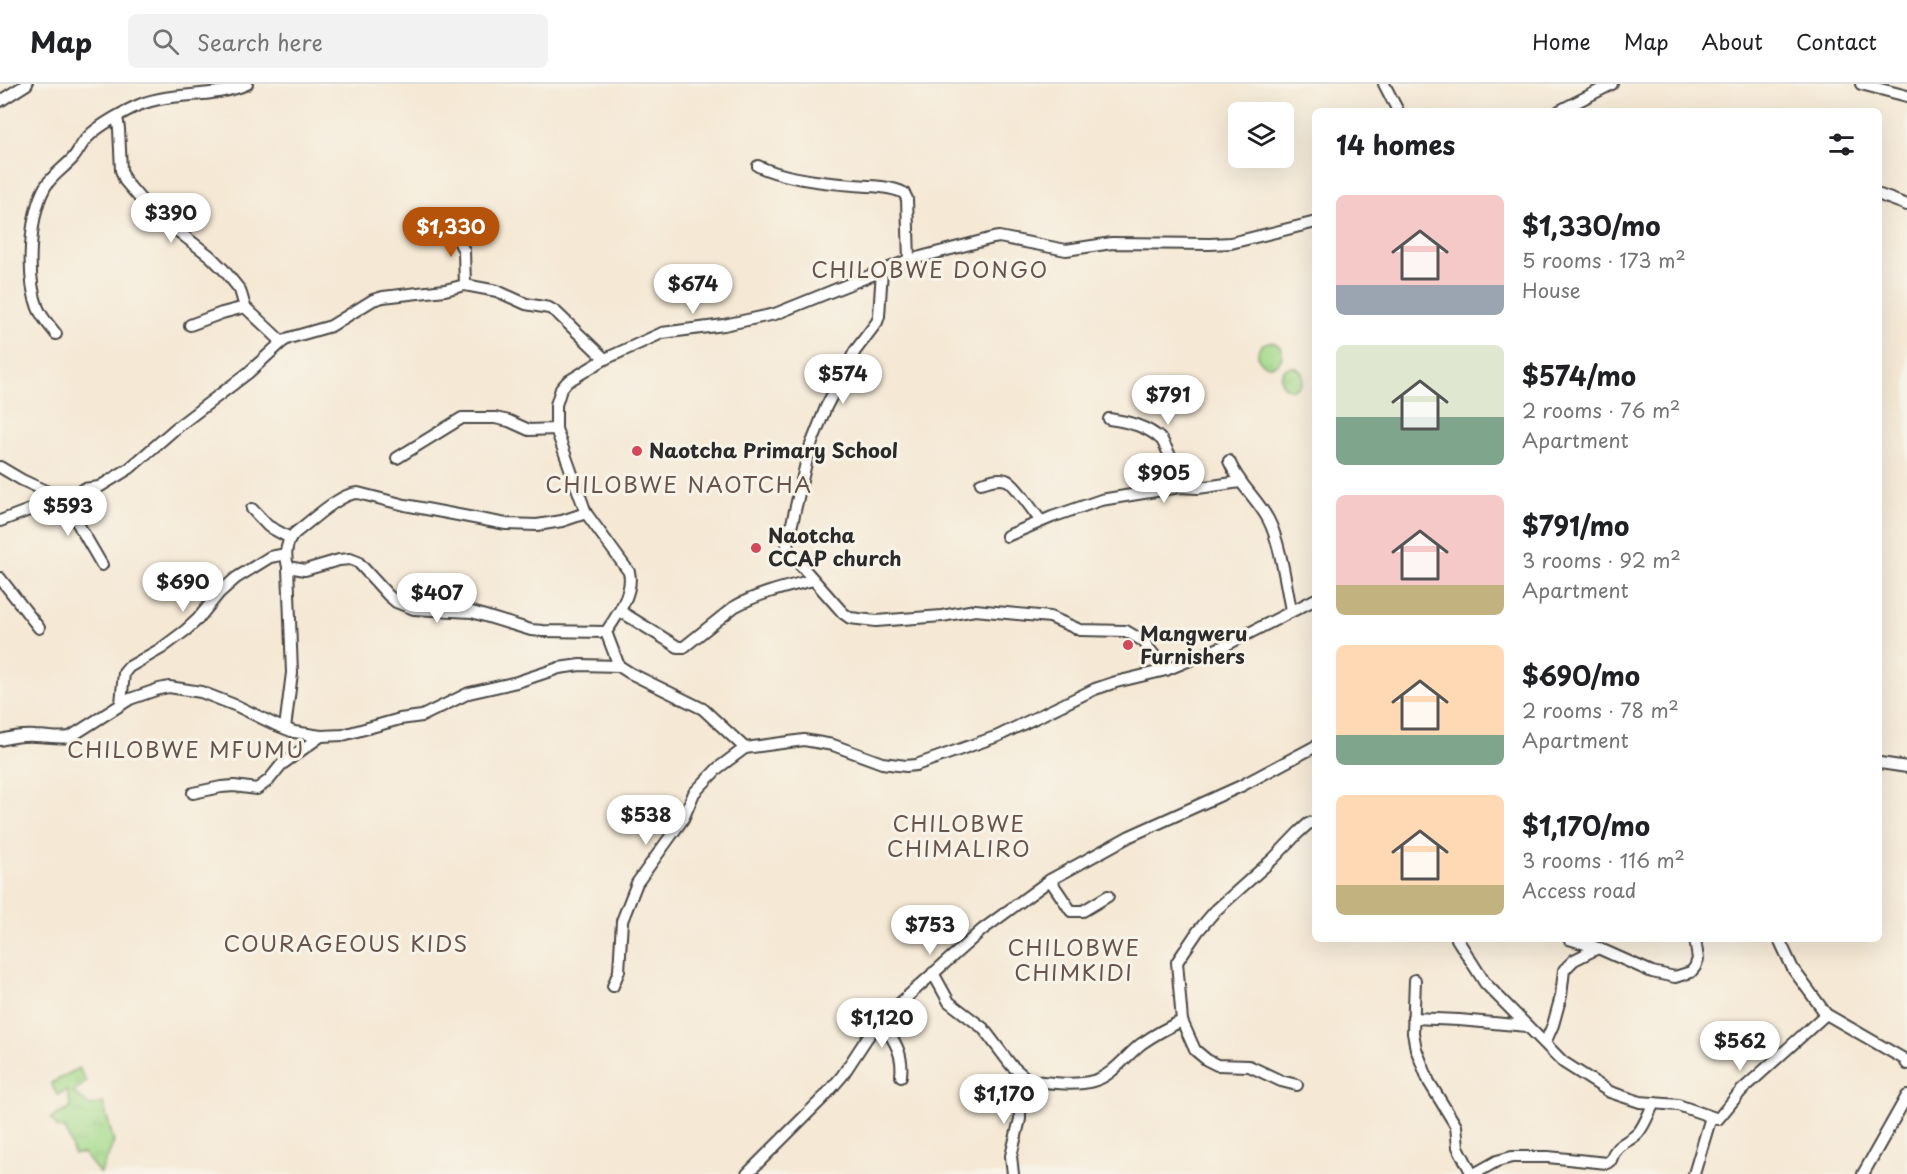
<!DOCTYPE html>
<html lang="en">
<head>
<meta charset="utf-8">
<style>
  :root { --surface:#fff; --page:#f2f2f2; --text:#202124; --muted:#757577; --line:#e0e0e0; --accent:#b45309 }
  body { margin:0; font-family:"Playpen Sans",sans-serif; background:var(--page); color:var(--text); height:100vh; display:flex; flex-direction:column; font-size:22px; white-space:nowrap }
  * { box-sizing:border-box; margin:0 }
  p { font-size:20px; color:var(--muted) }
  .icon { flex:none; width:33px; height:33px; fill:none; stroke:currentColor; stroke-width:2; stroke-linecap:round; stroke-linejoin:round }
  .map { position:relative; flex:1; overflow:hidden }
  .details { position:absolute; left:1312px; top:24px; width:570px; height:834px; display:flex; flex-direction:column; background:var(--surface); border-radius:9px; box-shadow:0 6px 24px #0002 }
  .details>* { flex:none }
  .fabs { position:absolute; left:1228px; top:18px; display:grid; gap:12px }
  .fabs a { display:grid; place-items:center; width:66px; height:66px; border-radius:9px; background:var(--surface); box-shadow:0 6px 24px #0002; font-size:30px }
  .price { position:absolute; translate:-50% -51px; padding:0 14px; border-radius:21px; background:#fff; color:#222; font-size:20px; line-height:39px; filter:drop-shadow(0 2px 3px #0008) }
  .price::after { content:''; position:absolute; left:50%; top:36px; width:18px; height:14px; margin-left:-9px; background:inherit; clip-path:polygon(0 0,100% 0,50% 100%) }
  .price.active { background:var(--accent); color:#fff }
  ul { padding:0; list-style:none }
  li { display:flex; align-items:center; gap:18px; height:150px; padding:0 24px }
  li span { display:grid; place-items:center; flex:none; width:168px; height:120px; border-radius:9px; color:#555 }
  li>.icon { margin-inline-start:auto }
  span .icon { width:72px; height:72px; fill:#fffc; stroke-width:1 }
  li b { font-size:26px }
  h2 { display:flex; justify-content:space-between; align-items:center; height:72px; padding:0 24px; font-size:26px }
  header { display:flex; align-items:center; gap:36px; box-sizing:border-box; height:84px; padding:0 30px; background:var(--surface); border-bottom:2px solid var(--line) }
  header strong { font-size:28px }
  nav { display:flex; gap:33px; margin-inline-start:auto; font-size:21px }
  .search { width:420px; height:54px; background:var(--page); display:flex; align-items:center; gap:15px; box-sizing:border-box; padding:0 21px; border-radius:9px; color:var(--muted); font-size:22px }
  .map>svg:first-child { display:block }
</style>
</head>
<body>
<header>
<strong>Map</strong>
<div class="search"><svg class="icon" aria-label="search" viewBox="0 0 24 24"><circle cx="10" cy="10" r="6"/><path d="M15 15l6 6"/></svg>Search here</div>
<nav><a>Home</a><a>Map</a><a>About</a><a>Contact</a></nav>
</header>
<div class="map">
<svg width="1907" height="1090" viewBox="0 0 1907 1090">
  <defs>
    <pattern id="park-tufts" width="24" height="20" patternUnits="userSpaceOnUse" patternTransform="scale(1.5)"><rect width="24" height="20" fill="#a5da8b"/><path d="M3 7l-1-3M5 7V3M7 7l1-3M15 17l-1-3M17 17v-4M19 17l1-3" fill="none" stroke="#8ebb78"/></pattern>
  </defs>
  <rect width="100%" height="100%" fill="#f7f3e8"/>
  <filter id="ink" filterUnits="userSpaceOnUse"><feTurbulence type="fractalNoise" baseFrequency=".0167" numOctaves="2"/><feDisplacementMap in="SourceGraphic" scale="12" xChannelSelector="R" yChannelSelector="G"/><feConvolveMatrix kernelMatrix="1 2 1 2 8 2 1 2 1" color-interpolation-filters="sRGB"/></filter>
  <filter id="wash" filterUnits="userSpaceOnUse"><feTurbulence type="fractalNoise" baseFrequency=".008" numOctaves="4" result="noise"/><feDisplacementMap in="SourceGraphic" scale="24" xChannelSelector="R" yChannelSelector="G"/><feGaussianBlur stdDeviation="1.35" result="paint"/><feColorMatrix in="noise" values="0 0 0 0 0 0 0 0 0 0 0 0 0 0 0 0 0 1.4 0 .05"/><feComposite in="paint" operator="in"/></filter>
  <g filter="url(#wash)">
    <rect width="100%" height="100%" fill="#f5e8d4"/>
    <g fill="url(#park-tufts)" stroke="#68825b" stroke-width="1.5">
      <circle cx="1270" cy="270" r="12"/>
      <circle cx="1292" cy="294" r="11"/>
      <polygon points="79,984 86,998 73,1008 90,1022 103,1019 114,1058 100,1090 84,1070 74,1070 66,1046 57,1043 51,1034 71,1024 67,1006 57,1011 51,999"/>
    </g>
  </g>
  <g filter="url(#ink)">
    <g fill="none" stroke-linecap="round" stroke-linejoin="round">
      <g stroke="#494744" stroke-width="14">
        <g id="minor">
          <polyline points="1384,0 1398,27"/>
          <polyline points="1861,0 1907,12"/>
          <polyline points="0,17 27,0"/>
          <polyline points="1559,27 1612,0"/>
          <polyline points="117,33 119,45 121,86 125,97 149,125 210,172 224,186 240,206 245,223 282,258"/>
          <path d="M758,82c25,12 67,17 96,19 16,1 36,1 50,8l3,6 2,61"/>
          <polyline points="1880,111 1907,121"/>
          <polyline points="452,143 464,167 465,201"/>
          <polyline points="882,186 879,232 877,238 855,267 826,323 809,366 787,461 790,469 843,529 850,534 876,537 942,532 975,526 1050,533 1080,546 1126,547 1143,557 1166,586"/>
          <polyline points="190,241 222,229 245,223"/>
          <path d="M56,250c-6,-8 -14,-16 -18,-26 -12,-31 -9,-92 7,-121 7,-12 19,-19 28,-29 6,-7 9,-16 16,-22 9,-10 38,-26 50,-31 34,-14 74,-6 108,-21"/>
          <path d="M1109,335c20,3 38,7 53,21l24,47"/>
          <polyline points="397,374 462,334 495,334 509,337 529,346 556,345"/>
          <path d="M1229,377c10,24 27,36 39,58 12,22 18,66 23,91"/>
          <polyline points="0,383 22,396 61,414 73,412 84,405 99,403 130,384 176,344 248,289 282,258 289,254 331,242 373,216 383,213 445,206 465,201 497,207 526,220 549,224 556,228 605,275"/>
          <path d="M981,399c8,-2 17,-6 25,-3 8,2 28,33 35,41"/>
          <polyline points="73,412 77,438 102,481"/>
          <polyline points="252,425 268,442 290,454"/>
          <polyline points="0,437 61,414"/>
          <polyline points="1007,452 1052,433 1101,416 1180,403 1198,404 1240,398"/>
          <polyline points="288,483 305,486 339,476 350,475 358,478 388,511 396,518 414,525 472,528 531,546 543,547 606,548"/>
          <polyline points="0,494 39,544"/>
          <path d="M620,527l58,36h6l50,-40c25,-14 52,-20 79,-27"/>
          <polyline points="121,619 124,589 129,583 162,564 186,546 198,535 219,509 236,494 270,473 286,470"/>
          <path d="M285,644l7,-55 -4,-106c-3,-12 -3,-25 7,-34 15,-11 45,-40 63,-40l47,12 101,19 31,1 25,-4 24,-8"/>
          <path d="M0,656c12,-3 23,-5 35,-4 12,0 24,3 35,1l60,-38 29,-10 10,-2 32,5 36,14 39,19 18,7 27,4 22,-1 57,-16 22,-3 47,-23 48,-11 42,-14 21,-3 39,1"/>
          <path d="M745,664l-42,-39 -73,-36 -11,-7 -13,-34c11,-16 28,-40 23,-60l-43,-59 -30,-84v-24l5,-16 6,-7 38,-23 57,-26 62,-8 51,-11 134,-54 84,-22 6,-1 67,13 46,-7 98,1 21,-1 85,-21"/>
          <polyline points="1880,679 1907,683"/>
          <polyline points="193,709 221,703 234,702 257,705 269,696 281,681 321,652"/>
          <polyline points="1050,796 1071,827 1083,827 1108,812"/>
          <polyline points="1457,855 1485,899 1563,978 1610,1008 1640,1018 1678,1021 1718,1035 1741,1007 1826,930"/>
          <polyline points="1569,855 1598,864 1652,888 1675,893 1691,888 1695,883 1698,875 1695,855"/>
          <polyline points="1779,855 1793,885 1826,930 1904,975 1907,980"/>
          <polyline points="933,889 949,918 983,944 1011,981 1027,995"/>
          <polyline points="1415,896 1413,949 1416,965 1429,998 1456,1042 1458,1063 1472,1090"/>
          <polyline points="613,902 619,887 622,837 637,799 683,735 694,709 718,684 745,664 804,656 833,661 882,679 906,682 916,681 998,652 1095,605 1116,598 1166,586 1224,562 1316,515"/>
          <polyline points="1413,934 1459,936 1527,942"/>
          <path d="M881,936c12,19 23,33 20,56"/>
          <polyline points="1182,937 1177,878 1198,847 1215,827 1273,775 1298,749 1308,740 1316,737"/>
          <polyline points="1545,959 1553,941 1561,912 1564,886 1574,876 1598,864"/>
          <path d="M1027,995c16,4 50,7 66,2 19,-5 33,-25 48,-37 13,-9 27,-17 41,-23l13,29 12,10 10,5 32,1 32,15 16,4"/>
          <polyline points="747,1090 824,1013 842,992 867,954 881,936 982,846 1050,796 1130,752 1241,702 1316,662"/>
          <polyline points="1013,1090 1011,1072 1020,1035 1020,1022 1027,995"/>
          <path d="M1474,1090l23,-13 15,-4h36l59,6 4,-3c5,-17 17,-17 27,-27 7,-8 11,-21 16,-30"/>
          <polyline points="1694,1090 1711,1033"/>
          <polyline points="1863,1090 1907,1012"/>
        </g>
      </g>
      <use href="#minor" stroke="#fff" stroke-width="10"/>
    </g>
  </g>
  <g fill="#d1495b" stroke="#f7f3e8" stroke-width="2">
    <circle cx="637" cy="367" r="6"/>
    <circle cx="756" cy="464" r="6"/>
    <circle cx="1128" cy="561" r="6"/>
  </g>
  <g text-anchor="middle" stroke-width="6" stroke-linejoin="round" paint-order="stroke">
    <g font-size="20" font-weight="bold" fill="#2b2b2b" stroke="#f7f3e8" text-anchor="start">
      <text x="649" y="374">Naotcha Primary School</text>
      <text x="768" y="459">Naotcha<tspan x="768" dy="23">CCAP church</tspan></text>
      <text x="1140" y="557">Mangweru<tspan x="1140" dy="23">Furnishers</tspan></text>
    </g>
    <g font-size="22" letter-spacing="1.5" fill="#67544c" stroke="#f7f3e8">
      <text x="930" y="194">CHILOBWE DONGO</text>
      <text x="679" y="409">CHILOBWE NAOTCHA</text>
      <text x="186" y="674">CHILOBWE MFUMU</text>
      <text x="959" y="748">CHILOBWE<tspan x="959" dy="25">CHIMALIRO</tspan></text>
      <text x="346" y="868">COURAGEOUS KIDS</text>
      <text x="1074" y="872">CHILOBWE<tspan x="1074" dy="25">CHIMKIDI</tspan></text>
    </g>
  </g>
</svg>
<div class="fabs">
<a><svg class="icon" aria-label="layers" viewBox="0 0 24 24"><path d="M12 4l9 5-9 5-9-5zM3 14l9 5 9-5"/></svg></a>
</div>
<b class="price" style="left:171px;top:160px">$390</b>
<b class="price active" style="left:451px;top:174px">$1,330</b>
<b class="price" style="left:693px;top:231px">$674</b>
<b class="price" style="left:843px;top:321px">$574</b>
<b class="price" style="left:1168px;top:342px">$791</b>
<b class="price" style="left:1164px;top:420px">$905</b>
<b class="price" style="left:68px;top:453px">$593</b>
<b class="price" style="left:183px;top:529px">$690</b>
<b class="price" style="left:437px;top:540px">$407</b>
<b class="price" style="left:646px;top:762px">$538</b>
<b class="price" style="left:930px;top:872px">$753</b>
<b class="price" style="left:882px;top:965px">$1,120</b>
<b class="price" style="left:1740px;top:988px">$562</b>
<b class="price" style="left:1004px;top:1041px">$1,170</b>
<section class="details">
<h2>14 homes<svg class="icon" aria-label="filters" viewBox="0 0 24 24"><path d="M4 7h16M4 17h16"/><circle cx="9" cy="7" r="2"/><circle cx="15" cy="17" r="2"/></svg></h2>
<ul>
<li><span style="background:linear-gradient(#f6c9c9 75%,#9aa5b1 0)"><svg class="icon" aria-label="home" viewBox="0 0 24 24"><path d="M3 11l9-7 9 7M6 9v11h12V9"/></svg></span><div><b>$1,330/mo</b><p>5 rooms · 173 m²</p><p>House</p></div></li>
<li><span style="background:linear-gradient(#dfe7d0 60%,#7fa58c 0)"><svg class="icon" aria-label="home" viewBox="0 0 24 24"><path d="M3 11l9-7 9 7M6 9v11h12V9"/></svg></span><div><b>$574/mo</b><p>2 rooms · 76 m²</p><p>Apartment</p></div></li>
<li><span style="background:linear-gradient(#f6c9c9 75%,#c2b280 0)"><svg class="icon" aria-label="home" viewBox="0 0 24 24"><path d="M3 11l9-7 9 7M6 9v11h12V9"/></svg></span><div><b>$791/mo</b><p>3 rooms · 92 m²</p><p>Apartment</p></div></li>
<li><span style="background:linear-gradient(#ffd9b3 75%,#7fa58c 0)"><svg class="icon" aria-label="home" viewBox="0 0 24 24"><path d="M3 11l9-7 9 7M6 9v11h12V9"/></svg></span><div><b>$690/mo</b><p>2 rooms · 78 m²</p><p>Apartment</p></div></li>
<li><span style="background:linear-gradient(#ffd9b3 75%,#c2b280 0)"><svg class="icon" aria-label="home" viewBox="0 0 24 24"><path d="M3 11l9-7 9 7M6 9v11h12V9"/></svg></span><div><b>$1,170/mo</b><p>3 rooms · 116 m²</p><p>Access road</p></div></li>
</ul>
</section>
</div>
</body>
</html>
